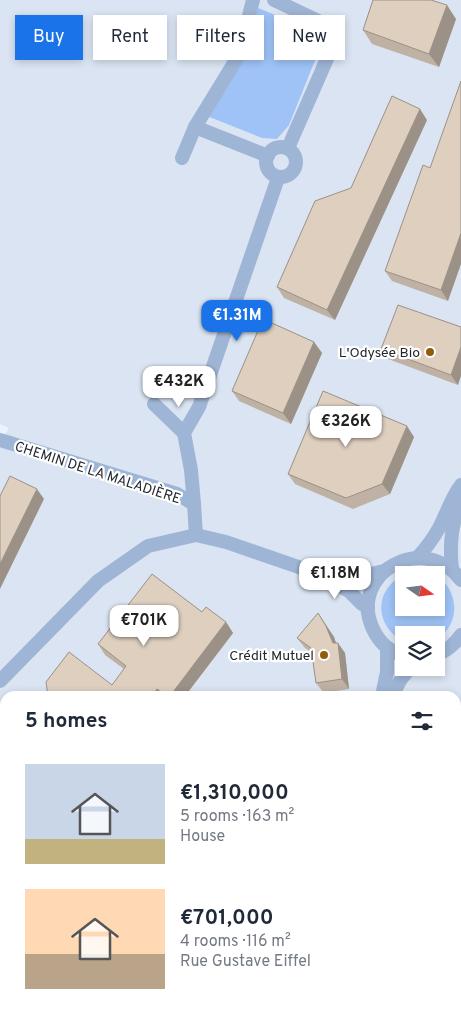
<!DOCTYPE html>
<html lang="en">
<head>
<meta charset="utf-8">
<style>
  :root { --surface:#fff; --page:#f6f6f7; --text:#1f2937; --muted:#747a83; --accent:#1a73e8 }
  body { margin:0; font-family:Overpass,sans-serif; background:var(--page); color:var(--text); height:100vh; display:flex; flex-direction:column; font-size:19px; white-space:nowrap }
  * { box-sizing:border-box; margin:0 }
  p { font-size:16px; color:var(--muted) }
  .icon { flex:none; width:28px; height:28px; fill:none; stroke:currentColor; stroke-width:2; stroke-linecap:round; stroke-linejoin:round }
  .map { position:relative; flex:1; overflow:hidden }
  .side { position:absolute; left:0px; top:691px; width:461px; height:321px; display:flex; flex-direction:column; background:var(--surface); border-radius:15px 15px 0 0; box-shadow:0 2px 8px #0003 }
  .side>* { flex:none }
  .banner { position:absolute; left:15px; top:15px; width:431px; height:45px; display:flex; gap:10px }
  .needle { width:32px; rotate:104deg }
  .buttons { position:absolute; left:395px; top:566px; display:grid; gap:10px }
  .buttons a { display:grid; place-items:center; width:50px; height:50px; border-radius:0px; background:var(--surface); box-shadow:0 2px 8px #0003; font-size:25px }
  .price { position:absolute; translate:-50% -42px; padding:0 11px; border-radius:10px; background:#fff; color:#222; font-size:16px; line-height:32px; filter:drop-shadow(0 1px 2px #0008) }
  .price::after { content:''; position:absolute; left:50%; top:30px; width:15px; height:11px; margin-left:-8px; background:inherit; clip-path:polygon(0 0,100% 0,50% 100%) }
  .price.on { background:var(--accent); color:#fff }
  ul { padding:0; list-style:none }
  li { display:flex; align-items:center; gap:15px; height:125px; padding:0 25px }
  li span { display:grid; place-items:center; flex:none; width:140px; height:100px; border-radius:0px; color:#555 }
  li>.icon { margin-inline-start:auto }
  span .icon { width:60px; height:60px; fill:#fffc; stroke-width:1 }
  li b { font-size:21px }
  h2 { display:flex; justify-content:space-between; align-items:center; height:60px; padding:0 25px; font-size:21px }
  .pill { padding:0 18px; border-radius:0px; background:var(--surface); box-shadow:0 2px 8px #0003; font-size:18px; line-height:45px }
  .pill.on { background:var(--accent); color:#fff }
  .map>svg:first-child { display:block }
</style>
</head>
<body>
<div class="map">
<svg width="461" height="1012" viewBox="0 0 461 1012">
  <rect width="100%" height="100%" fill="#ecf3fe"/>
  <path fill="#dae4f3" fill-rule="evenodd" d="M0,0h461v1003l-8,9h-453v-114l5,-6v116h451v-312h-451v8l-5,-4v-258l9,-14 -9,-4zM404,575h32v33h-32zM404,635h32v33h-32z"/>
  <g fill="#9fc3f7">
    <polygon points="258,8 308,28 320,37 318,53 289,125 277,139 262,138 207,116 244,60"/>
    <path d="M416,571h9l11,4h-32v33h32v-33c24,16 25,50 0,65v-5h-32v6h-2c-33,-21 -25,-62 14,-70z"/>
  </g>
  <g fill="none" stroke-linecap="round" stroke-linejoin="round">
    <g stroke="#9fb5d5" stroke-width="14">
      <polyline points="274,0 329,26 333,45 288,148"/>
      <polyline points="195,127 268,156"/>
      <circle cx="281" cy="162" r="15"/>
      <polyline points="182,158 195,127 239,55 253,0"/>
      <polyline points="154,404 184,433"/>
      <polyline points="0,440 177,494 194,504 196,535"/>
      <polyline points="194,504 191,470 184,433 199,407 278,178"/>
      <path d="M418,557c8,-9 15,-18 21,-29 8,-15 12,-30 22,-43"/>
      <path d="M452,569c-3,-27 0,-45 9,-70"/>
      <polyline points="324,574 353,578 384,571"/>
      <path d="M436,655c11,-4 18,-10 25,-20"/>
      <path d="M404,656c-14,-4 -25,-14 -31,-27 -26,-55 51,-99 88,-49"/>
      <polyline points="0,681 98,581 148,546 196,535 226,542 313,572 349,591 361,603 368,608"/>
      <polyline points="382,696 387,672 387,648"/>
      <polyline points="392,696 401,679 410,668"/>
      <polyline points="0,824 5,831"/>
    </g>
  </g>
  <g fill="#bfb2a4">
    <polygon points="456,19 439,67 372,44 363,30"/>
    <polygon points="427,120 335,320 284,298 277,287 351,188"/>
    <polygon points="430,168 448,301 392,281 385,271"/>
    <polygon points="461,327 458,385 388,359 381,349"/>
    <polygon points="314,342 322,353 291,424 239,401 232,391"/>
    <polygon points="414,437 390,494 353,509 295,484 288,474"/>
    <polygon points="202,612 226,622 233,633 185,696 48,696 112,685 124,669 105,655 98,644"/>
    <polygon points="325,624 334,637 336,643 345,653 349,689 324,693 316,683 312,653 305,648 297,638"/>
    <polygon points="0,732 5,736 5,770 0,765"/>
    <polygon points="461,750 461,932 456,936 456,754"/>
  </g>
  <g fill="#9b9186">
    <polygon points="447,5 456,19 439,67 429,54"/>
    <polygon points="420,109 427,120 335,320 327,310"/>
    <polygon points="461,233 461,264 448,301 441,290"/>
    <polygon points="314,342 322,353 291,424 283,413"/>
    <polygon points="461,347 461,376 458,385 451,375"/>
    <polygon points="407,426 414,437 390,494 382,484"/>
    <polygon points="37,489 44,499 0,589 0,564"/>
    <polygon points="318,613 334,637 338,649 338,643 345,653 349,689 342,679"/>
    <polygon points="226,622 233,633 185,696 170,696"/>
    <polygon points="157,689 162,696 152,696"/>
    <polygon points="5,945 5,969 0,975 0,951"/>
    <polygon points="40,1008 58,1008 54,1012 43,1012"/>
  </g>
  <g fill="#decfbf" stroke="#9b9186">
    <polygon points="373,0 431,0 447,5 429,54 363,30"/>
    <polygon points="461,81 461,233 441,290 385,271 423,165 430,168"/>
    <polygon points="392,96 420,109 327,310 277,287 315,201 351,188"/>
    <polygon points="398,305 461,327 461,347 451,375 381,349"/>
    <polygon points="263,319 314,342 283,413 232,391"/>
    <polygon points="323,391 407,426 382,484 346,498 288,474"/>
    <polygon points="10,476 37,489 0,564 0,496"/>
    <polygon points="152,574 202,612 206,607 226,622 170,696 167,696 157,689 152,696 48,696 46,682 69,652 112,685 126,666 98,644"/>
    <polygon points="318,613 326,626 333,643 338,643 342,679 316,683 311,648 297,638"/>
    <polygon points="0,732 5,736 5,740 4,742 5,743 5,766 0,762"/>
    <polygon points="461,750 461,914 456,918 456,754"/>
    <polygon points="0,925 5,929 5,945 0,951"/>
    <polygon points="5,991 5,1008 41,1008 46,1012 0,1012 0,996"/>
    <polygon points="223,1008 347,1008 352,1012 226,1012"/>
  </g>
  <g fill="#8f5c0b" stroke="#fff" stroke-width="2">
    <circle cx="430" cy="352" r="5"/>
    <circle cx="324" cy="655" r="5"/>
  </g>
  <g text-anchor="middle" stroke-width="4.5" stroke-linejoin="round" paint-order="stroke">
    <g font-size="14" fill="#22272e" stroke="#fff" text-anchor="end">
      <text x="420" y="357">L'Odysée Bio</text>
      <text x="314" y="660">Crédit Mutuel</text>
    </g>
    <g font-size="14" fill="#22272e" stroke="#fff">
      <text transform="translate(98 472) rotate(18)" y="5">CHEMIN DE LA MALADIÈRE</text>
    </g>
  </g>
</svg>
<div class="buttons">
<a><svg class="needle" viewBox="-14 -14 28 28"><path d="M0-13l5 13h-10z" fill="#e53935"/><path d="M0 13l5-13h-10z" fill="#747a83"/></svg></a>
<a><svg class="icon" aria-label="layers" viewBox="0 0 24 24"><path d="M12 4l9 5-9 5-9-5zM3 14l9 5 9-5"/></svg></a>
</div>
<b class="price on" style="left:237px;top:342px">€1.31M</b>
<b class="price" style="left:179px;top:408px">€432K</b>
<b class="price" style="left:346px;top:448px">€326K</b>
<b class="price" style="left:335px;top:600px">€1.18M</b>
<b class="price" style="left:144px;top:647px">€701K</b>
<div class="banner">
<a class="pill on">Buy</a>
<a class="pill">Rent</a>
<a class="pill">Filters</a>
<a class="pill">New</a>
</div>
<section class="side">
<h2>5 homes<svg class="icon" aria-label="filters" viewBox="0 0 24 24"><path d="M4 7h16M4 17h16"/><circle cx="9" cy="7" r="2"/><circle cx="15" cy="17" r="2"/></svg></h2>
<ul>
<li><span style="background:linear-gradient(#c9d6e8 75%,#c2b280 0)"><svg class="icon" aria-label="home" viewBox="0 0 24 24"><path d="M3 11l9-7 9 7M6 9v11h12V9"/></svg></span><div><b>€1,310,000</b><p>5 rooms · 163 m²</p><p>House</p></div></li>
<li><span style="background:linear-gradient(#ffd9b3 65%,#b9a48a 0)"><svg class="icon" aria-label="home" viewBox="0 0 24 24"><path d="M3 11l9-7 9 7M6 9v11h12V9"/></svg></span><div><b>€701,000</b><p>4 rooms · 116 m²</p><p>Rue Gustave Eiffel</p></div></li>
</ul>
</section>
</div>
</body>
</html>
